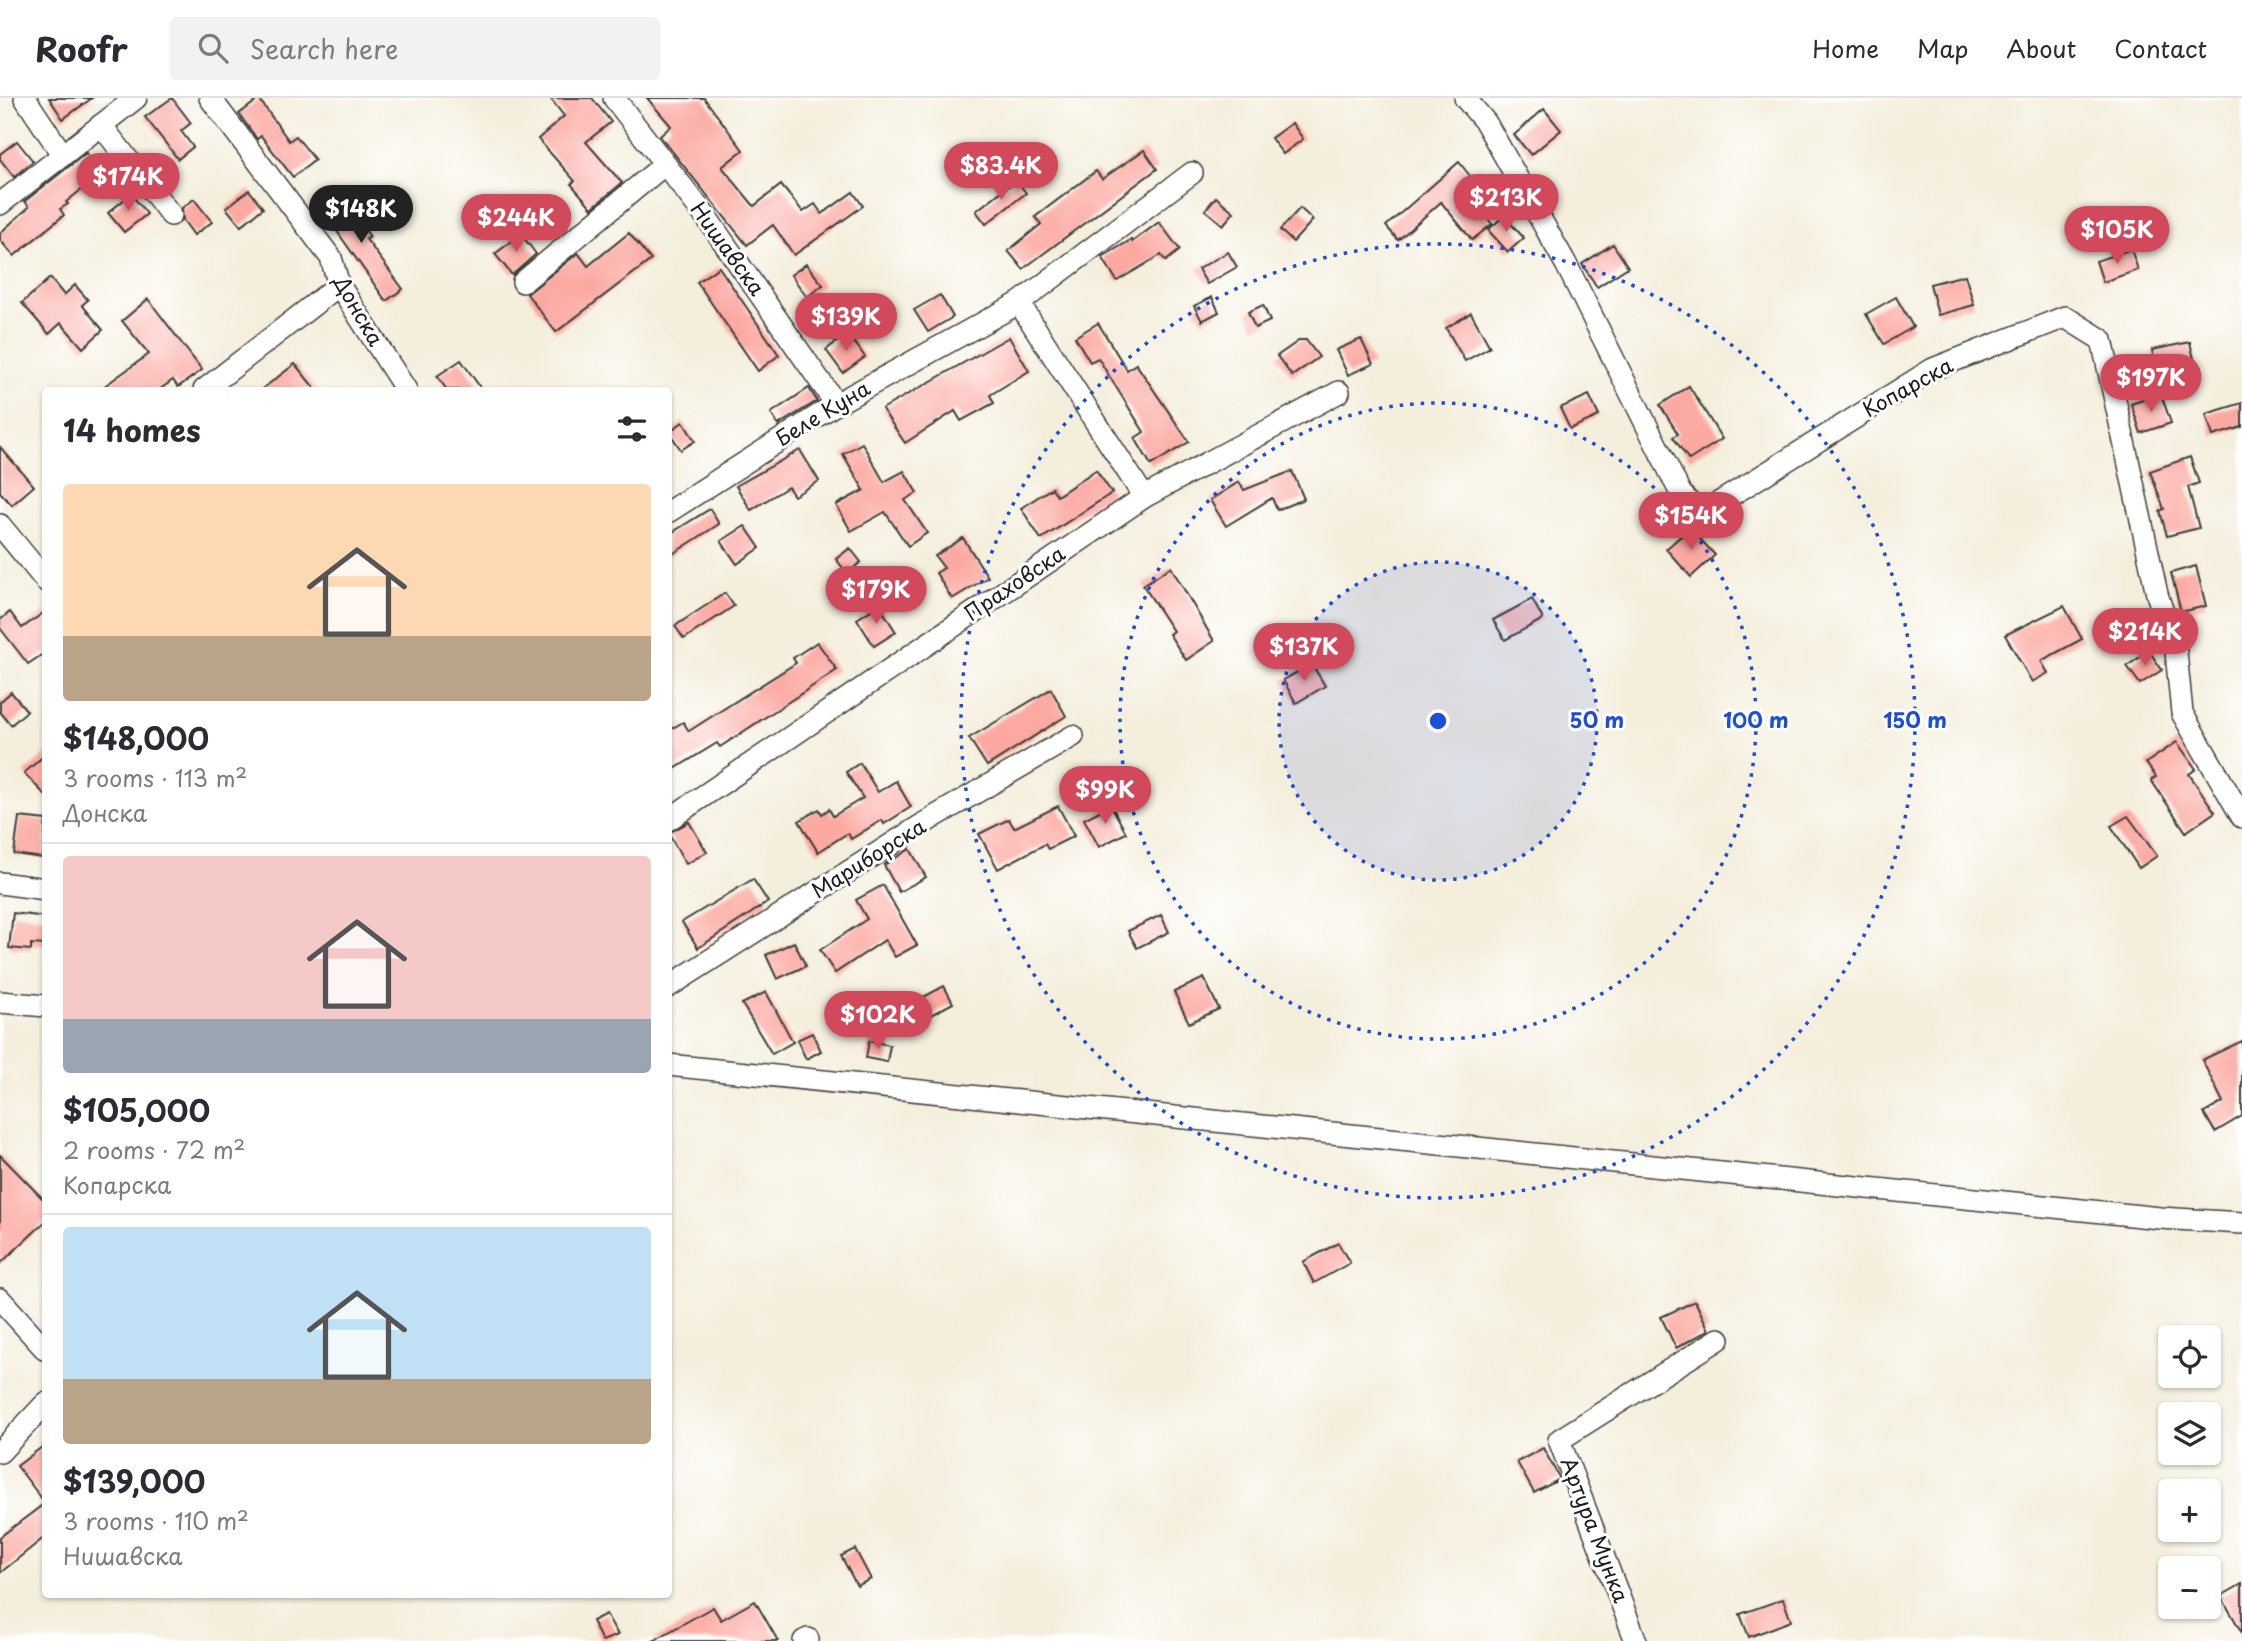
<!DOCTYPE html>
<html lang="en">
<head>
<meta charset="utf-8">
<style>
  :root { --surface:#fff; --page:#f2f2f3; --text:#2b2b33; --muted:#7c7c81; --line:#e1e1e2; --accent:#d1495b }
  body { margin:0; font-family:"Playpen Sans",sans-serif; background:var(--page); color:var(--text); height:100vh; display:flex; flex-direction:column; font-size:26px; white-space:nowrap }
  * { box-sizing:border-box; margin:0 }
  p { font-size:23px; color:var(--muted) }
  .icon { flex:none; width:38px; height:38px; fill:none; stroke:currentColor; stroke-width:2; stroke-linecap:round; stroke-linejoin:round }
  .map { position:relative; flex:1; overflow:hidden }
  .side { position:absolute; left:42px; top:289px; width:630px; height:1211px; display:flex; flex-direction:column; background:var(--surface); border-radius:7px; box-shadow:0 2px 5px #0004 }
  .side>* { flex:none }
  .controls { position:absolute; left:2158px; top:1227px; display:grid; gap:14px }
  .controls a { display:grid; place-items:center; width:63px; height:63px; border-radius:7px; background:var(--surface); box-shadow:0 2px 5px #0004; font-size:35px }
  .price { position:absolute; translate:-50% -60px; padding:0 16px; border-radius:24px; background:var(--accent); color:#fff; font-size:23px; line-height:46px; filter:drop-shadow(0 2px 4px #0008) }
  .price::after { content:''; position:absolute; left:50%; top:42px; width:21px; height:16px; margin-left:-10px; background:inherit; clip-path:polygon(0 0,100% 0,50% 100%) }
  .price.selected { background:#222; color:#fff }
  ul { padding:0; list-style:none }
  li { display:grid; align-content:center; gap:14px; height:371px; padding:0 21px }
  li+li { border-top:2px solid var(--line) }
  li span { display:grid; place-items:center; height:217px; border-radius:7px; color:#555 }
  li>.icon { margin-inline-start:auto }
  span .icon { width:126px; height:126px; fill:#fffc; stroke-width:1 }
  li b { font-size:30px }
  h2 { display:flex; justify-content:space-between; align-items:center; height:84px; padding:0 21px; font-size:30px }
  header { display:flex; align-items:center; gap:42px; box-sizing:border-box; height:98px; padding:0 35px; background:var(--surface); border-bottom:2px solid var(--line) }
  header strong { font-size:33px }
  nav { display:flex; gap:38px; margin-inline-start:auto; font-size:24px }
  .search { width:490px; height:63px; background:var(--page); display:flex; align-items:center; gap:18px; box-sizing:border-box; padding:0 24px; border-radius:7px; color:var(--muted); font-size:26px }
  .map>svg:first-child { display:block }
</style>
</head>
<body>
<header>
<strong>Roofr</strong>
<div class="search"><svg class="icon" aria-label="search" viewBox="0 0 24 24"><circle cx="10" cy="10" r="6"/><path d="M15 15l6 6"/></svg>Search here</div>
<nav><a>Home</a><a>Map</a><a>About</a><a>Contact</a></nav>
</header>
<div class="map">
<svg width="2242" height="1543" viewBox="0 0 2242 1543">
  <rect width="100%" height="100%" fill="#fff"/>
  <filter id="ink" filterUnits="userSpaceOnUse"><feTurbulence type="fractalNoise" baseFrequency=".0143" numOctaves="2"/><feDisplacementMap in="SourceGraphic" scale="14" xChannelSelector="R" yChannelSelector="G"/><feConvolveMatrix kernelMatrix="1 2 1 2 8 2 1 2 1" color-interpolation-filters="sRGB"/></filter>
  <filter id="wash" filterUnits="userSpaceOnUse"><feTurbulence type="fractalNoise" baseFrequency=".00686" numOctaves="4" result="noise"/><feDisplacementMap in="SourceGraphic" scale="28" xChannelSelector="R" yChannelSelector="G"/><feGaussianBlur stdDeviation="1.57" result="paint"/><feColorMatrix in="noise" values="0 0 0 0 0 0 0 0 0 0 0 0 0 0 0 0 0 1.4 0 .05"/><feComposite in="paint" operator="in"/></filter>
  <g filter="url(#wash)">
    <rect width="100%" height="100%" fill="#f4eedc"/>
    <g id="blocks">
      <g fill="#fca9a1">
        <polygon points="49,0 92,0 63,21"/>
        <polygon points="172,0 191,25 181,33 193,49 178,61 145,19"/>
        <polygon points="550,0 592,0 611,24 586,44 622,85 592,110 571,86 575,83 538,41 564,18"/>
        <polygon points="647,0 704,0 743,52 722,69 754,108 781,87 803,114 815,106 822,116 853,94 863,108 794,157 773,127 747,147 660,38 671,28"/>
        <polygon points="259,1 289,43 296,38 315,62 293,79 261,38 257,41 239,16"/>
        <polygon points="1544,11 1561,32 1531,57 1514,37"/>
        <polygon points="1292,25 1303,41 1283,56 1271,40"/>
        <polygon points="17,43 33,63 14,79 0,61 0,56"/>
        <polygon points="1144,52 1157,71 1023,171 1008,153 1041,126 1035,119 1096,73 1102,81"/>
        <polygon points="86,55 102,75 66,104 68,106 60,111 64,117 14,158 0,142 0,135 29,109 25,103"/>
        <polygon points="1459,64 1478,88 1468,96 1492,126 1472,142 1441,104 1398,142 1386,128"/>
        <polygon points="1016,82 1026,95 986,126 976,113"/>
        <polygon points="249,92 263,110 241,128 226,110"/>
        <polygon points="341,95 370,139 366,141 403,191 386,203 320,109"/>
        <polygon points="131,96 147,116 124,134 108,115"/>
        <polygon points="1216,99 1234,114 1223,127 1205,112"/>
        <polygon points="194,101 212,124 194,137 183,122 182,110"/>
        <polygon points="1300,110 1313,122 1293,144 1280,132"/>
        <polygon points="1504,118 1524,140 1508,154 1488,132"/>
        <polygon points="1159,124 1180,152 1166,163 1161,157 1117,183 1102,159 1131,142 1132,144"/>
        <polygon points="629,135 651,162 556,234 527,196 578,155 588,168"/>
        <polygon points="521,136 536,156 512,177 495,156"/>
        <polygon points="1613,146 1628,169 1597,189 1582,166"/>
        <polygon points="2131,151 2138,172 2103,184 2096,163"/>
        <polygon points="1228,154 1237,169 1207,186 1198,171"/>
        <polygon points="806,166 823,187 807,199 791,177"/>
        <polygon points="719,169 779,257 758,273 697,184"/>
        <polygon points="1965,177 1974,207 1938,217 1930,186"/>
        <polygon points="50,180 64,197 75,187 88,202 82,207 103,232 83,250 61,225 49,236 22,205"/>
        <polygon points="940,197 953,219 928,234 914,212"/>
        <polygon points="1212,199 1219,214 1202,223 1194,208"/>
        <polygon points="1896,199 1913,229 1884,246 1866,216"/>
        <polygon points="148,201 202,272 178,289 173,282 159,292 99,292 149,256 122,223"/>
        <polygon points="1263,207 1270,223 1255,230 1248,214"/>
        <polygon points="1471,215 1490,249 1465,263 1446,230"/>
        <polygon points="1098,225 1127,272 1136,266 1189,344 1151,367 1135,340 1144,334 1098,260 1090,264 1075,239"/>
        <polygon points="848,235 865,259 843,275 826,252"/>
        <polygon points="1009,239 1029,273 990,297 994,305 961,323 955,313 905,345 882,311"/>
        <polygon points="1361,241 1373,266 1348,277 1336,252"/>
        <polygon points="1300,242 1306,242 1319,259 1292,278 1277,258"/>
        <polygon points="2190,244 2199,282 2160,290 2152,252"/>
        <polygon points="461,262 482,292 447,292 437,278"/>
        <polygon points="295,266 316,292 261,292"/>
        <polygon points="1689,288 1722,341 1689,362 1673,339 1678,336 1660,307"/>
        <polygon points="809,290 817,303 778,327 771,315"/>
        <polygon points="2161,296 2171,325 2141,335 2131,306"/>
        <polygon points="1589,297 1599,318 1570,331 1560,310"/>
        <polygon points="2242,305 2242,329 2213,338 2206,316"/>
        <polygon points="683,324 695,343 681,352 669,334"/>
        <polygon points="862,345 884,384 904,373 917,395 905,402 927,435 908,448 885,414 851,433 836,407 864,392 843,356"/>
        <polygon points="0,349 34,388 12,407 0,394"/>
        <polygon points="800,352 819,383 794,398 788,389 751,412 736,388"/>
        <polygon points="2190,359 2199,385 2188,389 2199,430 2167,438 2160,413 2164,411 2150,373"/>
        <polygon points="1096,372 1112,395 1041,441 1021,410 1052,390 1057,398"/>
        <polygon points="1292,373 1304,401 1277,412 1272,400 1226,428 1210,402 1239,384 1244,392"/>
        <polygon points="710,411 719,426 668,459 668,437"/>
        <polygon points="745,428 760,450 737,466 721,443"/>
        <polygon points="1690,430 1715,457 1691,479 1666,451"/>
        <polygon points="963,440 988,479 952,501 936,475 944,470 935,458"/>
        <polygon points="850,450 861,464 847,475 836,461"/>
        <polygon points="2196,468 2206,508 2181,514 2171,475"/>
        <polygon points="1171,469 1214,543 1186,562 1169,536 1173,533 1143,487"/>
        <polygon points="725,495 734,508 684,541 675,528"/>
        <polygon points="1532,501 1543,521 1505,542 1493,522"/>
        <polygon points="879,507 896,534 874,548 857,521"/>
        <polygon points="2064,508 2082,541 2041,563 2048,575 2032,584 2005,537"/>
        <polygon points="46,513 46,554 28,566 0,530 0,522 10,514 22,530"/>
        <polygon points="817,544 837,572 720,649 717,645 668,675 668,633 683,624 689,633 796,565 793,560"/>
        <polygon points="2149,553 2162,572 2140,586 2127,568"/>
        <polygon points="1312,566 1325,588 1296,605 1283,582"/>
        <polygon points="1051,591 1066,618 987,668 969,640"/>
        <polygon points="11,594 27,613 11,627 0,614 0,604"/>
        <polygon points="2177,644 2196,671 2189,676 2215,714 2186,734 2151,682 2156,679 2146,665"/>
        <polygon points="46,656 46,698 24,675"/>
        <polygon points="860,665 878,694 896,683 911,709 884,726 882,722 851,741 848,735 818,754 799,723 819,711 822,716 829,711 833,718 863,700 846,674"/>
        <polygon points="1111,707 1126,735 1099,749 1084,721"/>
        <polygon points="1058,708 1074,738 1048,751 1045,746 998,771 979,736 1009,721 1014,730"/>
        <polygon points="2128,718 2157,758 2139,770 2111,728"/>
        <polygon points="19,719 46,722 43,760 14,756"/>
        <polygon points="689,724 707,754 686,766 668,735"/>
        <polygon points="910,751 926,779 899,794 884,767"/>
        <polygon points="753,781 768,804 698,850 682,824"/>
        <polygon points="883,787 917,847 895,859 885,842 835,875 820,852 867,821 856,802"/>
        <polygon points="13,815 46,819 46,847 31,846 31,852 9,850"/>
        <polygon points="1161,817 1169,834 1137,850 1128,833"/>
        <polygon points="794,844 806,868 777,881 766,857"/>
        <polygon points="1204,880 1219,911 1189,925 1174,894"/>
        <polygon points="944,888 953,905 929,918 920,901"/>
        <polygon points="766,894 793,944 772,956 742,906"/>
        <polygon points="812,935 821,953 806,961 797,942"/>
        <polygon points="869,943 890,947 887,964 866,960"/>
        <polygon points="2242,943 2242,1018 2215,1034 2204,1015 2223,1004 2202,962"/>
        <polygon points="0,1057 46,1104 46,1123 0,1166"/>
        <polygon points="1338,1145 1350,1165 1314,1185 1303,1164"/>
        <polygon points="1695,1203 1709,1232 1676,1250 1661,1219"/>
        <polygon points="46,1346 46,1438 0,1475 0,1439 45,1405 17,1368"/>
        <polygon points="1543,1350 1560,1381 1534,1395 1517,1364"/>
        <polygon points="855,1451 871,1481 857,1488 841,1458"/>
        <polygon points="2242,1486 2242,1535 2221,1498"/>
        <polygon points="1783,1501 1791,1523 1749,1539 1740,1516"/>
        <polygon points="755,1503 778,1543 653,1543 713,1509 721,1522"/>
        <polygon points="606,1516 618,1537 602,1543 592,1523"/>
      </g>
    </g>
  </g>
  <g filter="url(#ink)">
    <use href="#blocks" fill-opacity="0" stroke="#3c3c39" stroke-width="2"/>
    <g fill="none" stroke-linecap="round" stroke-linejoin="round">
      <g stroke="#3c3c39" stroke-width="24">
        <g id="minor">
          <polyline points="25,0 62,56"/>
          <polyline points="210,0 331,160 339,187 406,292"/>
          <polyline points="614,0 709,123 836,306"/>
          <polyline points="1465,0 1486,25 1566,166 1681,396 1695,410 1712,409 1933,271 2065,219 2102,242 2157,496 2176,554 2182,615 2242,719"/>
          <polyline points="101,27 171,117"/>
          <polyline points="0,106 136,0"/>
          <polyline points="523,184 665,66"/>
          <polyline points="1019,205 1144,399"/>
          <polyline points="204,292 339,187"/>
          <polyline points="668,414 836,306 1019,205 1192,75"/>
          <polyline points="0,427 46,483"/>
          <polyline points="668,722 1144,399 1339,294"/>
          <polyline points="0,785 46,791"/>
          <polyline points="668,889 934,719 1073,638"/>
          <polyline points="0,904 46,908"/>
          <polyline points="668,967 2160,1120 2242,1125"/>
          <polyline points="0,1201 46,1252"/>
          <polyline points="0,1354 46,1305"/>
          <polyline points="804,1543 808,1541"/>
          <polyline points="1636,1543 1559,1342 1719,1241"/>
        </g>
      </g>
      <use href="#minor" stroke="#fff" stroke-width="21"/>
    </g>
  </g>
  <circle cx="1438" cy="623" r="159" fill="#1d4ed8" fill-opacity=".12"/>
  <g fill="none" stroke="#1d4ed8" stroke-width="3.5" stroke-dasharray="3.5 7">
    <circle cx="1438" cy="623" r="159"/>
    <circle cx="1438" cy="623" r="318"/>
    <circle cx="1438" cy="623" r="477"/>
  </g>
  <g text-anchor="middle" stroke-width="6" stroke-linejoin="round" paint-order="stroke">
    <g font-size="21" fill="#1c1c1c" stroke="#fff">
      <text transform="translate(727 151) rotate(54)" y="7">Нишавска</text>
      <text transform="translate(358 213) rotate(60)" y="7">Донска</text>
      <text transform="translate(1908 290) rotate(-29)" y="7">Копарска</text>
      <text transform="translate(823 316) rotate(-31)" y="7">Беле Куна</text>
      <text transform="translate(1015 486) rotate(-34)" y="7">Праховска</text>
      <text transform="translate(869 761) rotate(-32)" y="7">Мариборска</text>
      <text transform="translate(1594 1432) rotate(69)" y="7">Артура Мунка</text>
    </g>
  </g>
  <circle cx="1438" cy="623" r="10" fill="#1d4ed8" stroke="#fff" stroke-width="3.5"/>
  <g font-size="21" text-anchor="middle" font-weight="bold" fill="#1d4ed8" stroke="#fff" stroke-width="6" stroke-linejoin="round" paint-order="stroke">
    <text x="1597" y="630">50 m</text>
    <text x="1756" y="630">100 m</text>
    <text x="1915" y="630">150 m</text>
  </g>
</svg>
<div class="controls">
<a><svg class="icon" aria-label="locate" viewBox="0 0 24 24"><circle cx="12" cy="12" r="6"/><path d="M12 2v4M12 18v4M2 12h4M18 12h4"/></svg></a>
<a><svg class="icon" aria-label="layers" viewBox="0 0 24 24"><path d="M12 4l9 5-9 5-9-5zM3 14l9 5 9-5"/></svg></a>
<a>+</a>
<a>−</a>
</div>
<b class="price" style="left:1001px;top:104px">$83.4K</b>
<b class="price" style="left:128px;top:115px">$174K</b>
<b class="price" style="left:1506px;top:136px">$213K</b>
<b class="price selected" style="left:361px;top:147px">$148K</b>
<b class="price" style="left:516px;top:156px">$244K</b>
<b class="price" style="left:2117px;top:168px">$105K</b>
<b class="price" style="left:846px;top:255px">$139K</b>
<b class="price" style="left:2151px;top:316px">$197K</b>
<b class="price" style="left:1691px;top:454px">$154K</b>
<b class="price" style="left:876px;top:528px">$179K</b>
<b class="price" style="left:2145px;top:570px">$214K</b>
<b class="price" style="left:1304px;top:585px">$137K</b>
<b class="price" style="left:1105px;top:728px">$99K</b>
<b class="price" style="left:878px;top:953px">$102K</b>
<section class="side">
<h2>14 homes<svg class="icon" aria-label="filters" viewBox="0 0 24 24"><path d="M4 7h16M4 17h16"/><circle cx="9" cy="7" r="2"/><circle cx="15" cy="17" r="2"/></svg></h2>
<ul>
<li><span style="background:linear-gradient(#ffd9b3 70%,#b9a48a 0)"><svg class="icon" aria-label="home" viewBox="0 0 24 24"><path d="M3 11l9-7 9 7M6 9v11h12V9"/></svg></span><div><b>$148,000</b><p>3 rooms · 113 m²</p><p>Донска</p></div></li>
<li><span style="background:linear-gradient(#f6c9c9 75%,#9aa5b1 0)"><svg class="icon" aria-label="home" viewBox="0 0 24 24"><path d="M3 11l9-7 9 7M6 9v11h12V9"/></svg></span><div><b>$105,000</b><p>2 rooms · 72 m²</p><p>Копарска</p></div></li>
<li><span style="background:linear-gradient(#bfe0f5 70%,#b9a48a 0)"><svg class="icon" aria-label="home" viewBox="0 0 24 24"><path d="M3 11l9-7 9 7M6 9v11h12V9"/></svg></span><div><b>$139,000</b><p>3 rooms · 110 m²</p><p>Нишавска</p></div></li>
</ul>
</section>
</div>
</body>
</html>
